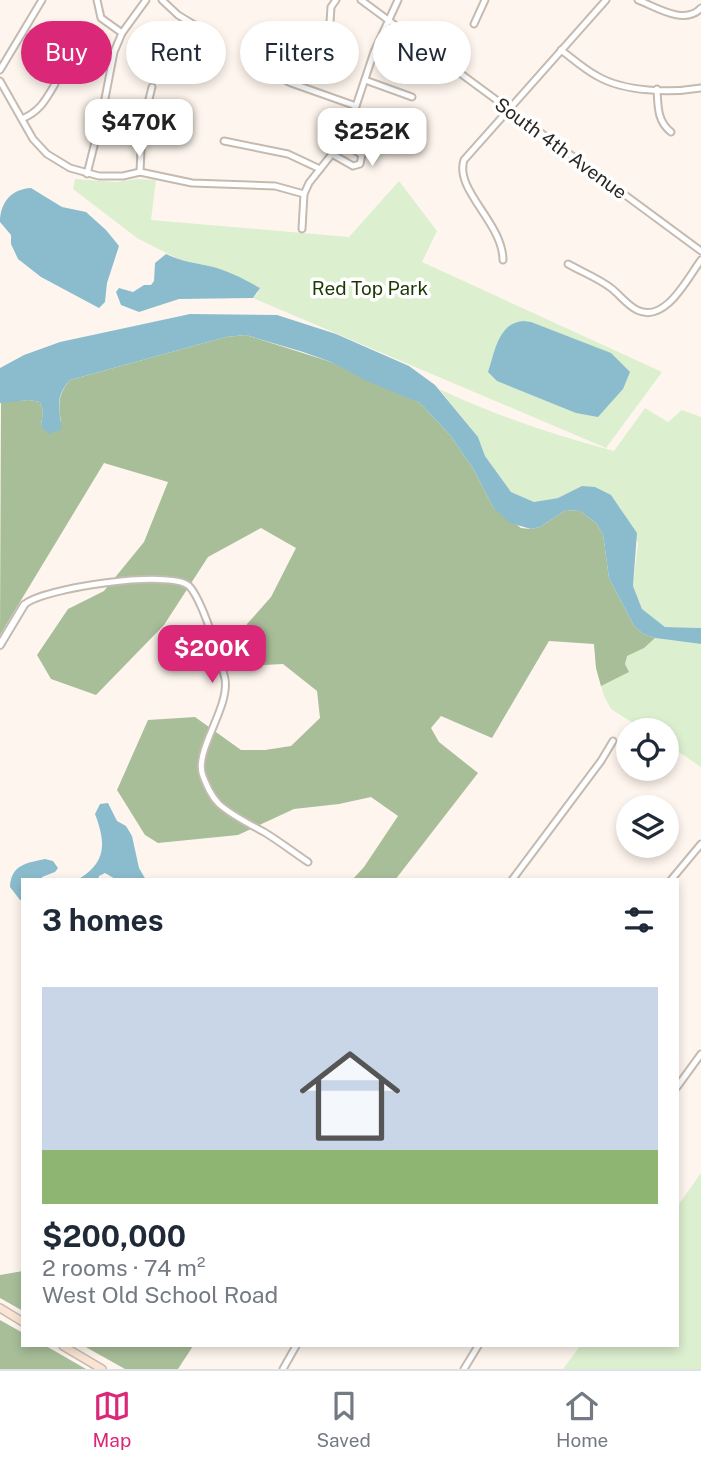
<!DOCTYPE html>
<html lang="en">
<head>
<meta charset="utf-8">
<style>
  :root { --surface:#fff; --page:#f6f6f7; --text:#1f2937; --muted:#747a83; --line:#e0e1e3; --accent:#db2777 }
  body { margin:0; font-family:"Public Sans",sans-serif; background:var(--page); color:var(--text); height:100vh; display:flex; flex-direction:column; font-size:26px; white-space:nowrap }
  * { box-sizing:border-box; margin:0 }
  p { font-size:23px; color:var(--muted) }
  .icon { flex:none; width:38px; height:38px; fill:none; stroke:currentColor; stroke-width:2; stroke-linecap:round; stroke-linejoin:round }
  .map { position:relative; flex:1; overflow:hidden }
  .drawer { position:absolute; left:21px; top:878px; width:658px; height:469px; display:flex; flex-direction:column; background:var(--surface); border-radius:0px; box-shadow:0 4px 10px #0003 }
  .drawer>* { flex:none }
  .top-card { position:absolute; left:21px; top:21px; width:660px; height:63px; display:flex; gap:14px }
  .buttons { position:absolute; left:616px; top:718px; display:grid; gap:14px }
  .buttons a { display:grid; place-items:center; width:63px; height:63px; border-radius:50%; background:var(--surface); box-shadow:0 4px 10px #0003; font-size:35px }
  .price { position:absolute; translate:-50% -60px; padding:0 16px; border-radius:14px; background:#fff; color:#222; font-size:23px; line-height:46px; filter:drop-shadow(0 2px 4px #0008) }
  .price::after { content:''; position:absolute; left:50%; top:42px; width:21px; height:16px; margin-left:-10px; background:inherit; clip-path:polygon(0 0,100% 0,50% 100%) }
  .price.current { background:var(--accent); color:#fff }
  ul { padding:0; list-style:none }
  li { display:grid; align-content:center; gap:14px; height:371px; padding:0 21px }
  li+li { border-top:2px solid var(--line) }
  li span { display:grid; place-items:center; height:217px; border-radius:0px; color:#555 }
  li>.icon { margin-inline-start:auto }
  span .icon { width:126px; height:126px; fill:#fffc; stroke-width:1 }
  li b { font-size:30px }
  h2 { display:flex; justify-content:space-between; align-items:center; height:84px; padding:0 21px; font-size:30px }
  .tag { padding:0 24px; border-radius:32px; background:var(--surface); box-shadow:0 4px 10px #0003; font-size:24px; line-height:63px }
  .tag.current { background:var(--accent); color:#fff }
  .menu { display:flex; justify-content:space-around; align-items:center; height:98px; border-top:2px solid var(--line); background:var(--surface); font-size:19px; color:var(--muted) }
  .menu a { display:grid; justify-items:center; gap:4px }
  .menu .current { color:var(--accent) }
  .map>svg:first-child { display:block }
</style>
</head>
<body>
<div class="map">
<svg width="701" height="1369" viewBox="0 0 701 1369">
  <rect width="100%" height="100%" fill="#fef6ee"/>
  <g fill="#dcefcf">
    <polygon points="75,179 117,182 137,179 156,180 151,220 349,237 399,181 437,231 422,262 662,372 606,448 253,298 259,292 210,266 186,263 137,238 73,189"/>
    <path d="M439,389c56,26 114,46 175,62l31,-43 23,14 14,-12 19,7v211l-36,-1 -23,-18 -9,-23 5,-43 -18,-36 -62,-9 -24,4 -23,-10 -26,-36 -7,-19z"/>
    <polygon points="655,638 701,644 701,767 667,744 667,730 644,730 611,709 604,696 596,668 594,644"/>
    <polygon points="701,1173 701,1369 563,1369 580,1346 677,1346 677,1207"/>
  </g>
  <g fill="#a8be99">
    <path d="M246,335l85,27 89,41 30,32 24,35 19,37 28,21 10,1 9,-2 26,-17 14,1 16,12 7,11 6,44 25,48 9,8 12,4 -11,10 -17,8 -2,8 4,8 -28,14 -5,-18 -2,-24 -45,-3 -57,97 -51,-22 -10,12 8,14 39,31 -83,107h-43l12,-13 34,-51 -27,-19 -32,7 -45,5 -56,26 -80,8 -13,-8 -28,-45 31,-70 47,-3 46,33h24l26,-4 29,-28 -3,-27 -34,-27 -39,2 3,-42 24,-27 25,-49 -35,-20 -53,29 -44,68 -68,70 -45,-16 -14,-24 31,-46 36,-18 40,-49 24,-60 -64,-19 -104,172 1,-233 28,-2 11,2 3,9 -2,15 20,-5c-3,-17 -3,-27 9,-41l156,-43z"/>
    <polygon points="23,1271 23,1311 0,1298 0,1275"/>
    <polygon points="0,1320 23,1333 23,1346 46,1346 86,1369 0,1369"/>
    <polygon points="84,1346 193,1346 178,1369 125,1369"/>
  </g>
  <g fill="#8bbccd">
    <path d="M31,188l31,19 24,5 20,18 13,16 -12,37 -2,19 -6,6 -58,-31 -23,-18 -7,-15v-9l-11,-13c0,-19 11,-33 31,-34z"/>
    <path d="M166,254c18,8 24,8 43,12 18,4 35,13 51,22l-7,10 -74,1 -40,13 -18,-7 -5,-13 3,-4 14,4 11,-7h7l3,-4 1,-18z"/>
    <path d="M190,314l87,1 59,19 73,32 26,19 43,52 7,19 26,36 23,10 24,-4 24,-12 13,1 16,8 26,38 -4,53 9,23 23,18 36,1v16l-46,-6 -12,-4 -9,-8 -25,-48 -6,-44 -7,-11 -16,-12 -14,-1 -26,17 -9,2 -21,-6 -17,-16 -19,-37 -24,-35 -30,-32 -53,-22 -36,-19 -28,-10 -57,-17 -20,2 -156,43c-17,19 -9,28 -9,50l-13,4 -7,-8 2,-15 -3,-9 -11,-2 -29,3v-35l24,-13 36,-13z"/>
    <path d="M523,321l8,1 80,31 19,19 -7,17 -25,28 -22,-4 -79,-32 -9,-9c7,-20 10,-49 35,-51z"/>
    <path d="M108,803l9,18 9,5 6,10 7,32 7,12h-29l-12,-7 -6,3 -1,4h-21c30,-17 29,-37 18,-66l5,-10z"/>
    <path d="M45,859l8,2 5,7 -3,4 -13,5 -1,3h-18v20h-3l-10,-13c1,-22 16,-24 35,-28z"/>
  </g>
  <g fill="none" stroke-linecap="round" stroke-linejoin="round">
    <g stroke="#c4bab0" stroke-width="9">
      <g id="minor">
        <polyline points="97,0 101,18 122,33"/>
        <polyline points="162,0 178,15 203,30"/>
        <polyline points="361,0 701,251"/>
        <path d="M638,0c18,7 47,26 63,8"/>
        <polyline points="330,22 331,7 336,0"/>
        <polyline points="474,24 485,0"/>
        <path d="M561,50c12,9 23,19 36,26 27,16 74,17 104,12"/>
        <polyline points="0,70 42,0"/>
        <polyline points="269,72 291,83 356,106"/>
        <polyline points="365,80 412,97"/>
        <polyline points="0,81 33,139 47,154 70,168 99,176 123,176 140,172 192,183 275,186 304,194"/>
        <path d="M657,89c1,17 0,32 14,43"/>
        <path d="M22,119c18,-8 23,-18 33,-35"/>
        <polyline points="224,141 288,154 320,169"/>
        <polyline points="332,154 353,166 360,164 362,155 339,140"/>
        <polyline points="140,172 142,127 152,87"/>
        <polyline points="87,174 102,114 114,52 122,33 146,0"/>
        <polyline points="302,229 304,194 309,183 332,154 356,106 374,52 398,0"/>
        <path d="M503,260c0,-37 -49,-70 -39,-100l142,-160"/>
        <path d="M568,264c14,8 30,14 43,24 9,7 16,17 26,22 28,14 50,-31 64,-50"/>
        <path d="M24,605c17,-17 147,-36 165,-19 13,13 32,74 36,93 5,29 -32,73 -22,97 4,10 8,20 16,28 12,11 30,20 45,28 15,9 29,20 44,30"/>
        <polyline points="512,880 601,761 613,741"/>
        <polyline points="671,880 701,844"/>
        <polyline points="677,1087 701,1054"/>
        <polyline points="283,1369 296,1346"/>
        <polyline points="464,1369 478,1346"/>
      </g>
    </g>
    <g stroke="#c4bab0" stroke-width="10">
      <polyline id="tertiary" points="0,645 24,605"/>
    </g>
    <g stroke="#c4bab0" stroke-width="10">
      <g id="secondary">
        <polyline points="0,1308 23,1322"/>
        <polyline points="63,1346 102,1369"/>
      </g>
    </g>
    <use href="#minor" stroke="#fff" stroke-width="5"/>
    <use href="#tertiary" stroke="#fff" stroke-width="6"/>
    <use href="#secondary" stroke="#fbe4d3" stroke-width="7"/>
  </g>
  <g text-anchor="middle" stroke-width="7" stroke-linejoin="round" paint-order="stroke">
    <g font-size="19" fill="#2b2824" stroke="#fff">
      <text transform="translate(561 148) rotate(36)" y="7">South 4th Avenue</text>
    </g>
    <g font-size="19" fill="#1c3700" stroke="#fff">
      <text x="370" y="295">Red Top Park</text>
    </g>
  </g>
</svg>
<div class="buttons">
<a><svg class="icon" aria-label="locate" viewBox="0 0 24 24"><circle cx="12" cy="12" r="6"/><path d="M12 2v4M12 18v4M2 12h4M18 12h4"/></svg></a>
<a><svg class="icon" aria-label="layers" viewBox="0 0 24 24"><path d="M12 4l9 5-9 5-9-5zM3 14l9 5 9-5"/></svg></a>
</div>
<b class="price" style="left:139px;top:159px">$470K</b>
<b class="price" style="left:372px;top:168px">$252K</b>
<b class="price current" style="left:212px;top:685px">$200K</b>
<div class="top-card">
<a class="tag current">Buy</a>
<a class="tag">Rent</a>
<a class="tag">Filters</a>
<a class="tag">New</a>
</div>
<section class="drawer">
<h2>3 homes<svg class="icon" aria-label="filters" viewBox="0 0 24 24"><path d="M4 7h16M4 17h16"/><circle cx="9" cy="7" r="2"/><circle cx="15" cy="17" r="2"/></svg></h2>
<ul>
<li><span style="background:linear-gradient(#c9d6e8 75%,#8fb573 0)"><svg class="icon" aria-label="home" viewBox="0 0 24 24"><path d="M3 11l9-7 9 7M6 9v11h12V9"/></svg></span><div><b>$200,000</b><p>2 rooms · 74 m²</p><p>West Old School Road</p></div></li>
</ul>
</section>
</div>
<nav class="menu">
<a class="current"><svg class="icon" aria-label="map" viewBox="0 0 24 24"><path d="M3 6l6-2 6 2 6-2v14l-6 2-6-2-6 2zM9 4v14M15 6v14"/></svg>Map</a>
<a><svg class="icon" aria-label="saved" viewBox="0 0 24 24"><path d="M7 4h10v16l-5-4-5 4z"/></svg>Saved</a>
<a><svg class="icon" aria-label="home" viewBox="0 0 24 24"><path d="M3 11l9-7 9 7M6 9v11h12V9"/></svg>Home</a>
</nav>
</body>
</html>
